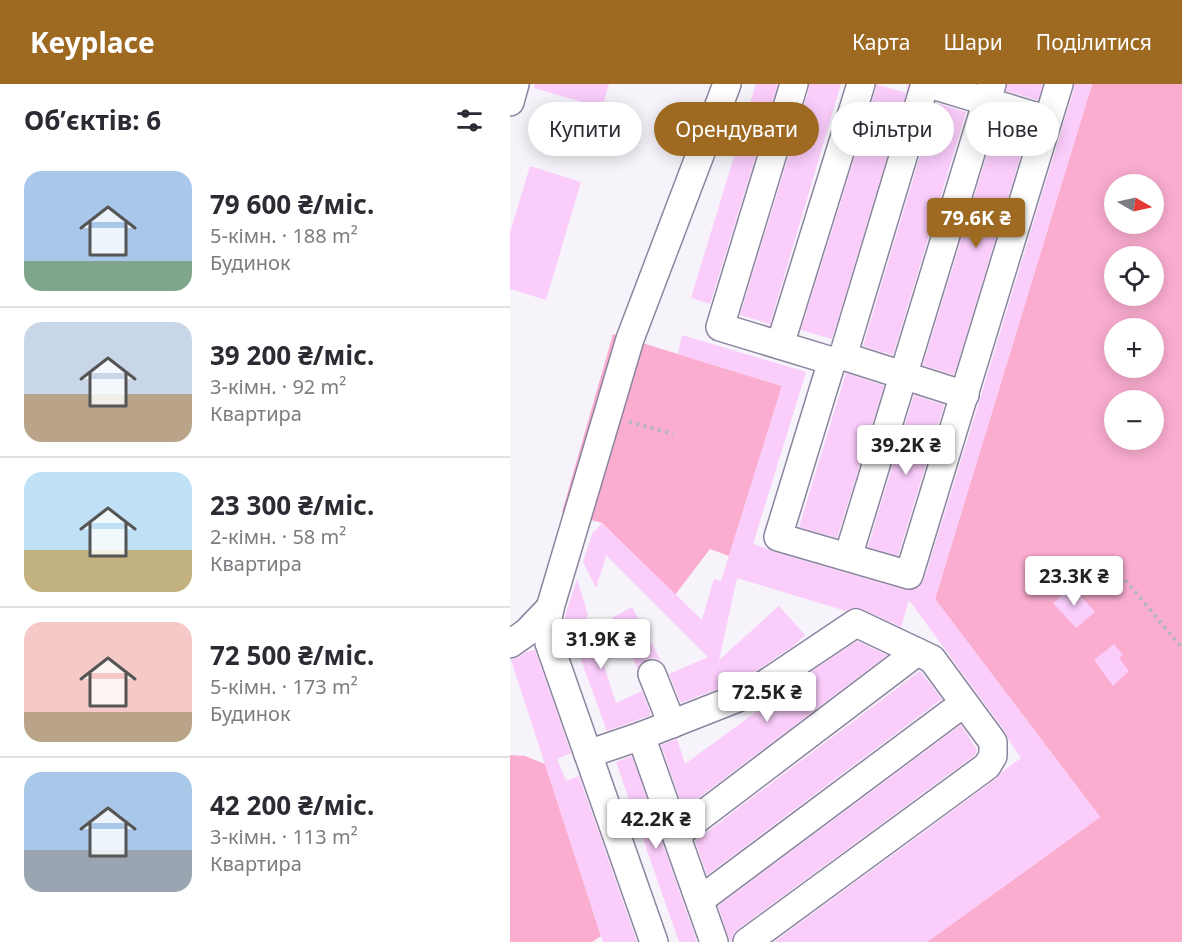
<!DOCTYPE html>
<html lang="uk">
<head>
<meta charset="utf-8">
<style>
  :root { --surface:#fff; --page:#f7f7f7; --text:#2b2b33; --muted:#7c7c81; --line:#e1e1e2; --accent:#9e6a22 }
  body { margin:0; font-family:"Noto Sans",sans-serif; background:var(--page); color:var(--text); height:100vh; display:flex; flex-direction:column; font-size:22px; white-space:nowrap }
  * { box-sizing:border-box; margin:0 }
  p { font-size:20px; color:var(--muted) }
  .icon { flex:none; width:33px; height:33px; fill:none; stroke:currentColor; stroke-width:2; stroke-linecap:round; stroke-linejoin:round }
  .map { position:relative; flex:1; overflow:hidden }
  .drawer { display:flex; flex-direction:column; background:var(--surface); width:510px }
  .drawer>* { flex:none }
  .banner { position:absolute; left:18px; top:18px; width:564px; height:54px; display:flex; gap:12px }
  .needle { width:39px; rotate:99deg }
  .tools { position:absolute; left:594px; top:90px; display:grid; gap:12px }
  .tools a { display:grid; place-items:center; width:60px; height:60px; border-radius:50%; background:var(--surface); box-shadow:0 3px 15px #0003; font-size:30px }
  .price { position:absolute; translate:-50% -51px; padding:0 14px; border-radius:6px; background:#fff; color:#222; font-size:20px; line-height:39px; filter:drop-shadow(0 2px 3px #0008) }
  .price::after { content:''; position:absolute; left:50%; top:36px; width:18px; height:14px; margin-left:-9px; background:inherit; clip-path:polygon(0 0,100% 0,50% 100%) }
  .price.selected { background:var(--accent); color:#fff }
  ul { padding:0; list-style:none }
  li { display:flex; align-items:center; gap:18px; height:150px; padding:0 24px }
  li+li { border-top:2px solid var(--line) }
  li span { display:grid; place-items:center; flex:none; width:168px; height:120px; border-radius:18px; color:#555 }
  li>.icon { margin-inline-start:auto }
  span .icon { width:72px; height:72px; fill:#fffc; stroke-width:1 }
  li b { font-size:26px }
  h2 { display:flex; justify-content:space-between; align-items:center; height:72px; padding:0 24px; font-size:26px }
  .tag { padding:0 21px; border-radius:27px; background:var(--surface); box-shadow:0 3px 15px #0003; font-size:21px; line-height:54px }
  .tag.selected { background:var(--accent); color:#fff }
  header { display:flex; align-items:center; gap:36px; box-sizing:border-box; height:84px; padding:0 30px; background:var(--accent); color:#fff }
  header strong { font-size:28px }
  nav { display:flex; gap:33px; margin-inline-start:auto; font-size:21px }
  main { display:flex; flex:1; min-height:0 }
  .map>svg:first-child { display:block }
</style>
</head>
<body>
<header>
<strong>Keyplace</strong>
<nav><a>Карта</a><a>Шари</a><a>Поділитися</a></nav>
</header>
<main>
<section class="drawer">
<h2>Об’єктів: 6<svg class="icon" aria-label="filters" viewBox="0 0 24 24"><path d="M4 7h16M4 17h16"/><circle cx="9" cy="7" r="2"/><circle cx="15" cy="17" r="2"/></svg></h2>
<ul>
<li><span style="background:linear-gradient(#a9c7e8 75%,#7fa58c 0)"><svg class="icon" aria-label="home" viewBox="0 0 24 24"><path d="M3 11l9-7 9 7M6 9v11h12V9"/></svg></span><div><b>79 600 ₴/міс.</b><p>5-кімн. · 188 m²</p><p>Будинок</p></div></li>
<li><span style="background:linear-gradient(#c9d6e8 60%,#b9a48a 0)"><svg class="icon" aria-label="home" viewBox="0 0 24 24"><path d="M3 11l9-7 9 7M6 9v11h12V9"/></svg></span><div><b>39 200 ₴/міс.</b><p>3-кімн. · 92 m²</p><p>Квартира</p></div></li>
<li><span style="background:linear-gradient(#bfe0f5 65%,#c2b280 0)"><svg class="icon" aria-label="home" viewBox="0 0 24 24"><path d="M3 11l9-7 9 7M6 9v11h12V9"/></svg></span><div><b>23 300 ₴/міс.</b><p>2-кімн. · 58 m²</p><p>Квартира</p></div></li>
<li><span style="background:linear-gradient(#f6c9c9 75%,#b9a48a 0)"><svg class="icon" aria-label="home" viewBox="0 0 24 24"><path d="M3 11l9-7 9 7M6 9v11h12V9"/></svg></span><div><b>72 500 ₴/міс.</b><p>5-кімн. · 173 m²</p><p>Будинок</p></div></li>
<li><span style="background:linear-gradient(#a9c7e8 65%,#9aa5b1 0)"><svg class="icon" aria-label="home" viewBox="0 0 24 24"><path d="M3 11l9-7 9 7M6 9v11h12V9"/></svg></span><div><b>42 200 ₴/міс.</b><p>3-кімн. · 113 m²</p><p>Квартира</p></div></li>
</ul>
</section>
<div class="map">
<svg width="672" height="858" viewBox="0 0 672 858">
  <rect width="100%" height="100%" fill="#f6f4fa"/>
  <g fill="#fbadd0" fill-rule="evenodd">
    <path d="M582,0h90v858h-255l173,-125 -165,-218zM604,100h40v40h-40zM604,172h40v40h-40zM604,244h40v40h-40zM604,316h40v40h-40z"/>
    <polygon points="103,250 272,302 219,472 200,465 165,511 92,439 52,428"/>
    <polygon points="0,671 15,672 35,680 91,852 82,858 0,858"/>
  </g>
  <g fill="#facdfb">
    <polygon points="25,0 99,0 92,24 24,4"/>
    <polygon points="246,0 268,0 200,220 181,214"/>
    <polygon points="299,0 331,0 260,240 230,231 299,5"/>
    <polygon points="366,0 396,9 397,0 399,0 322,255 291,246 366,5"/>
    <polygon points="497,0 533,0 528,16 496,7"/>
    <polygon points="564,0 582,0 425,515 590,733 417,858 264,858 486,695 492,688 511,674 498,655 496,649 399,516 391,543 352,525 344,523 336,527 227,494 209,576 269,522 295,551 283,562 236,594 171,619 159,590 198,573 95,470 96,473 86,504 73,478 83,447 84,448 92,439 192,536 204,495 211,497 272,302 168,270 172,251 296,288 243,460 258,465 264,468 395,506 402,506 409,503 414,496 470,315 564,5"/>
    <polygon points="426,19 456,28 383,271 353,262"/>
    <polygon points="487,38 518,48 444,291 413,281"/>
    <polygon points="20,82 71,98 36,216 0,205 0,149"/>
    <polygon points="336,289 374,302 327,454 289,443"/>
    <polygon points="404,311 434,321 388,472 358,463"/>
    <polygon points="67,495 78,531 72,549 82,544 106,619 132,607 141,631 97,647 55,532"/>
    <polygon points="562,502 585,528 566,544 543,519"/>
    <polygon points="122,523 151,577 144,574 137,575 130,580 128,585 102,534"/>
    <polygon points="347,557 377,571 186,716 172,721 151,661 167,655 175,680 250,625 259,621 258,619 289,596"/>
    <polygon points="604,560 613,571 609,574 619,587 603,602 584,576"/>
    <polygon points="25,566 61,669 47,675 56,697 69,692 127,858 93,858 91,852 1,576 9,573 16,568"/>
    <polygon points="410,587 432,615 197,791 185,757"/>
    <polygon points="451,641 467,666 465,671 228,845 223,851 221,858 219,855 208,822"/>
    <polygon points="122,672 187,858 169,858 106,678"/>
  </g>
  <g fill="none" stroke-linecap="round" stroke-linejoin="round">
    <g stroke="#8c84a0" stroke-width="30">
      <g id="minor">
        <polyline points="284,0 210,243 322,277 333,272 415,0"/>
        <polyline points="419,0 538,36"/>
        <polyline points="0,18 5,0"/>
        <polyline points="270,261 351,0"/>
        <polyline points="333,272 455,311"/>
        <polyline points="322,277 268,453 399,491 549,0"/>
        <polyline points="338,473 482,0"/>
        <polyline points="0,560 17,548 40,524"/>
        <polyline points="142,590 162,640"/>
        <polyline points="131,652 204,858"/>
        <polyline points="78,670 131,652 243,608 346,539 422,575 483,658 483,672 477,682 237,858"/>
        <polyline points="166,751 407,568"/>
        <polyline points="190,816 454,619"/>
        <polyline points="144,858 39,559 37,541 40,524 120,255 217,0"/>
      </g>
    </g>
    <g stroke="#b7b5bd" stroke-width="4" stroke-dasharray="3 4.5" stroke-linecap="butt">
      <polyline points="119,338 163,350"/>
      <polyline points="601,479 672,564"/>
    </g>
    <use href="#minor" stroke="#fff" stroke-width="27"/>
  </g>
</svg>
<div class="tools">
<a><svg class="needle" viewBox="-14 -14 28 28"><path d="M0-13l5 13h-10z" fill="#e53935"/><path d="M0 13l5-13h-10z" fill="#7c7c81"/></svg></a>
<a><svg class="icon" aria-label="locate" viewBox="0 0 24 24"><circle cx="12" cy="12" r="6"/><path d="M12 2v4M12 18v4M2 12h4M18 12h4"/></svg></a>
<a>+</a>
<a>−</a>
</div>
<b class="price selected" style="left:466px;top:165px">79.6K ₴</b>
<b class="price" style="left:396px;top:392px">39.2K ₴</b>
<b class="price" style="left:564px;top:523px">23.3K ₴</b>
<b class="price" style="left:91px;top:586px">31.9K ₴</b>
<b class="price" style="left:257px;top:639px">72.5K ₴</b>
<b class="price" style="left:146px;top:766px">42.2K ₴</b>
<div class="banner">
<a class="tag">Купити</a>
<a class="tag selected">Орендувати</a>
<a class="tag">Фільтри</a>
<a class="tag">Нове</a>
</div>
</div>
</main>
</body>
</html>
